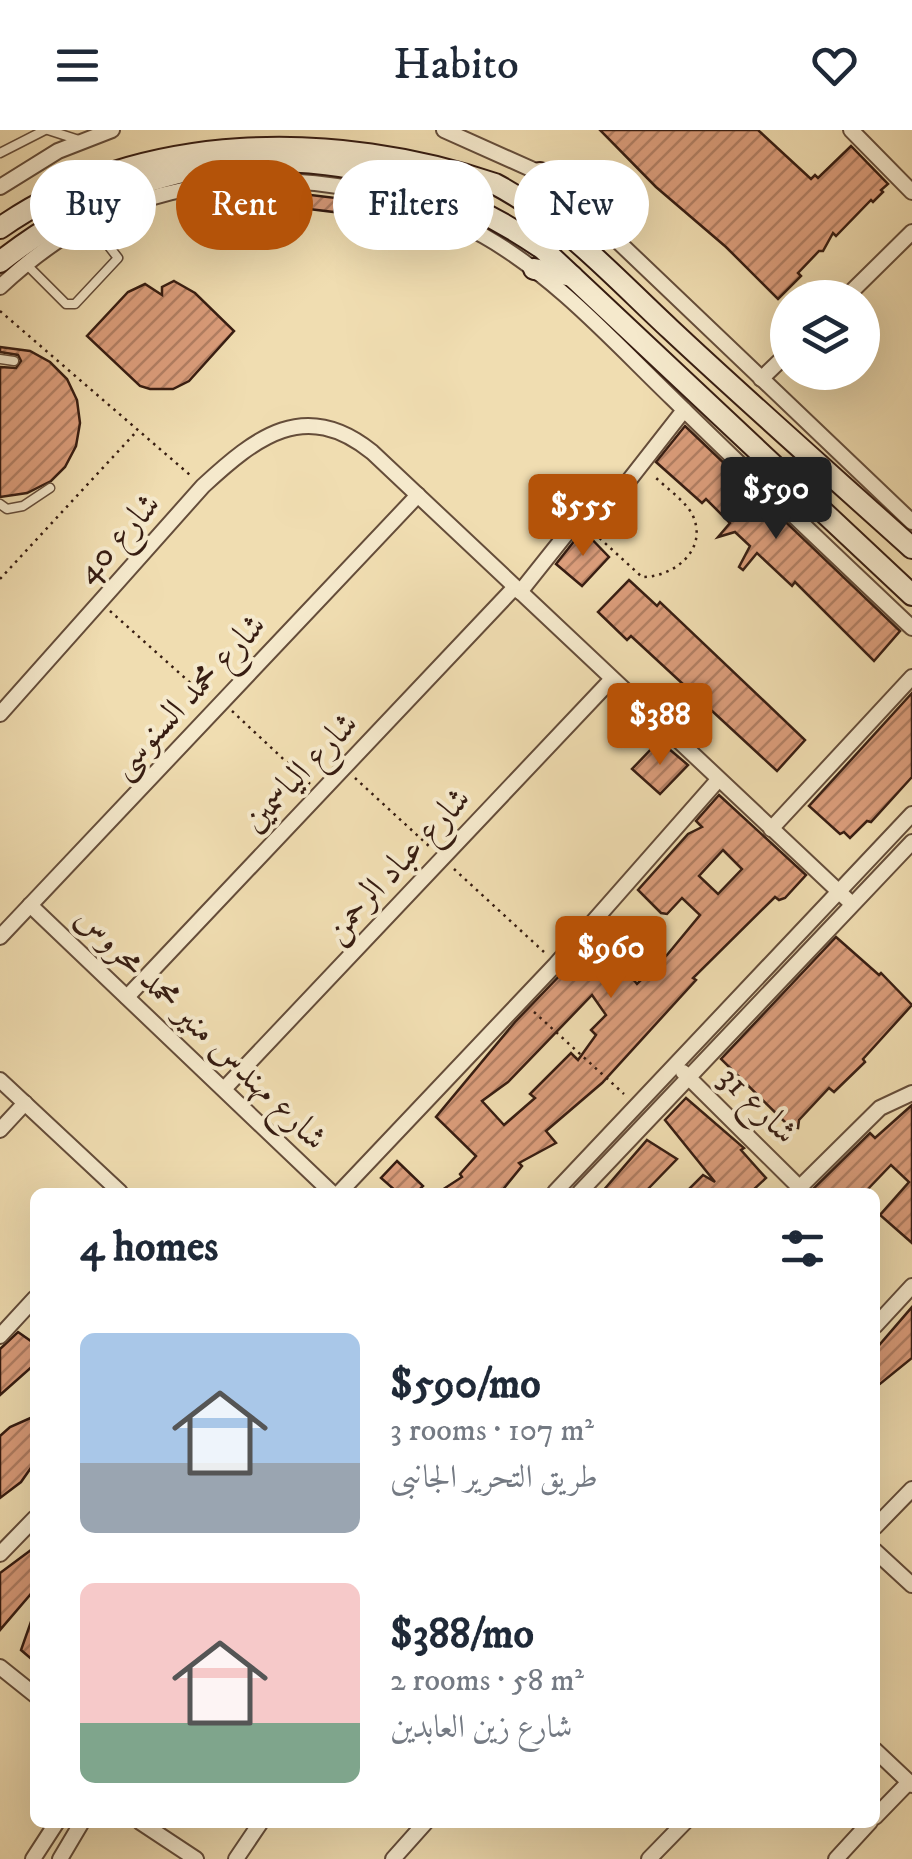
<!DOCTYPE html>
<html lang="en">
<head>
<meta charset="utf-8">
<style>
  :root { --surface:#fff; --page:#f2f2f3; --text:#1f2937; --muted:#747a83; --accent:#b45309 }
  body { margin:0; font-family:"IM FELL DW Pica",Amiri,serif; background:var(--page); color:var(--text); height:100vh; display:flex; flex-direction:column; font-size:38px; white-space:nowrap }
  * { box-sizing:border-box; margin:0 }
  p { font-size:32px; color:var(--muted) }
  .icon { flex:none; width:55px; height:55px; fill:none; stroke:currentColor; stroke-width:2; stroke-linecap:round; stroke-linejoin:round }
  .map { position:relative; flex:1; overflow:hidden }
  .sheet { position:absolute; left:30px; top:1058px; width:850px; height:640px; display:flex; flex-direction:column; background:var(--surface); border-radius:15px; box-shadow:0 10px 40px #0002 }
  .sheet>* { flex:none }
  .banner { position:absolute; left:30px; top:30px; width:852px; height:90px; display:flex; gap:20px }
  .controls { position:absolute; left:770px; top:150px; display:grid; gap:20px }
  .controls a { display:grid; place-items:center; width:110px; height:110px; border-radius:50%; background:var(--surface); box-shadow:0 10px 40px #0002; font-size:50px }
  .price { position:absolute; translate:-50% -85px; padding:0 22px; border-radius:10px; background:var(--accent); color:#fff; font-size:32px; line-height:65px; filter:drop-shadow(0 2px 5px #0008) }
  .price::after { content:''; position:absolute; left:50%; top:60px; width:30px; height:22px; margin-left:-15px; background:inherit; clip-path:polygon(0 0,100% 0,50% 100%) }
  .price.current { background:#222; color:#fff }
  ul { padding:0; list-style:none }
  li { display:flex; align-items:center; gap:30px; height:250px; padding:0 50px }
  li span { display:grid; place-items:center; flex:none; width:280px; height:200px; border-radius:15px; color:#555 }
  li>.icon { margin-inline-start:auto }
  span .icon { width:120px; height:120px; fill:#fffc; stroke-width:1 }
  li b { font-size:42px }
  h2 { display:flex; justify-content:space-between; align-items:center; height:120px; padding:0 50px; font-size:42px }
  .pill { padding:0 35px; border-radius:45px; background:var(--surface); box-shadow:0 10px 40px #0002; font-size:35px; line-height:90px }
  .pill.current { background:var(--accent); color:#fff }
  header { display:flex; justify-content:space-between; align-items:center; height:130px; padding:0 50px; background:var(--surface); font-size:45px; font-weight:600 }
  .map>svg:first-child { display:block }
</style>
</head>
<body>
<header><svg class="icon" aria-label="menu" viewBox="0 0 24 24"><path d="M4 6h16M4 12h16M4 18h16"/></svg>Habito<svg class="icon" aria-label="heart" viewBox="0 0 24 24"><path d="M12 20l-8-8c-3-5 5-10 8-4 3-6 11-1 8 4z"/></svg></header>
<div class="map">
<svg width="912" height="1729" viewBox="0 0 912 1729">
  <defs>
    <pattern id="building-hatch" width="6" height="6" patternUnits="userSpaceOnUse" patternTransform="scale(2.5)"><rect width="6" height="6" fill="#db9d7b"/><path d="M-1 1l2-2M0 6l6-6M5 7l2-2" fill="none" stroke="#b27f63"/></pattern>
  </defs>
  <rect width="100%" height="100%" fill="#f0ddb1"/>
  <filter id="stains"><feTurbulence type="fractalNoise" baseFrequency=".002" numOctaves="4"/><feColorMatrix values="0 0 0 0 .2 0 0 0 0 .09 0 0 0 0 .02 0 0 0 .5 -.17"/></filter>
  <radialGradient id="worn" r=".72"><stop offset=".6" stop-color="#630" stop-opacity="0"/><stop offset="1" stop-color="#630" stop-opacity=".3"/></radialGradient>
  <g fill="url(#building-hatch)" stroke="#371d12" stroke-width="2.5" fill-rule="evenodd">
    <polygon points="600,0 758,0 811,49 815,45 818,48 851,16 888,54 881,60 883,62 873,72 871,70 836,106 833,103 823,121 819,121 798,143 801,146 778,169 726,117 656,57"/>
    <polygon points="294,63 336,68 334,82 292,77"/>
    <polygon points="174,151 195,163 234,201 189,251 173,259 150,259 140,256 87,206 128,162 145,154 162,165 162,157"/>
    <polygon points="0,217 30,221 50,232 67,249 77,270 80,293 76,316 65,337 51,351 27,363 0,367 0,237 16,238 21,231 18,225 0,222"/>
    <polygon points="685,296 900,501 874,531 795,452 792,456 757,423 743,440 739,437 750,416 735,402 718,407 730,393 706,369 702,373 656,332"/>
    <polygon points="583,400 609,427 582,456 556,434"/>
    <polygon points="629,450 657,476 660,472 805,610 777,641 631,506 627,510 598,482"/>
    <polygon points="912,563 912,647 871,692 867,691 850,708 844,702 840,704 809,676"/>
    <polygon points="662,613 688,635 660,664 632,639 655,615 658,618"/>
    <path d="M719,665l87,80 -21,23 -6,2 -4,-3 -82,81 3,2 -94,103 -56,48 10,12 -37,20 3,3 -21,26h-62l23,-15 -2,-3 16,-18 -40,-39 79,-95 51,-53 9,9 26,-38 36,44 30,-29 33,-40 -18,-17 -15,16 -6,-1 -23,-23 50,-56 14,-7 -6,-6zM723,720l19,19 -24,25 -19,-18zM592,865l14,20 -15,15 5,5 -18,25 -7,-7 -41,41 5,4 -31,27 -22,-24 26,-19z"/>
    <polygon points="836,807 879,845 881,843 912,875 863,929 865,932 834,962 829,958 799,990 798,998 789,996 721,929"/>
    <polygon points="686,968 744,1018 741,1020 766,1048 751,1062 686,1062 703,1045 715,1052 665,990"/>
    <polygon points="912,975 912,1113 880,1085 909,1052 891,1035 865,1062 810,1062 870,1003 875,1008"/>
    <polygon points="647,1010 677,1029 645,1062 602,1062"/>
    <polygon points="397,1031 423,1056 417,1062 397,1062 381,1048"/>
    <polygon points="912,1177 912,1228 875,1258 875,1220"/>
    <polygon points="18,1202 35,1214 35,1234 0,1265 0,1219"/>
    <polygon points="35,1286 35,1332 21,1352 0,1368 0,1306 10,1297"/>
    <polygon points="35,1417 35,1459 0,1500 0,1443"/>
    <polygon points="33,1486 35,1486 35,1532 21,1520"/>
  </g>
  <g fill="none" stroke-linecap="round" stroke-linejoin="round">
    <g stroke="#654d3a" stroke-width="11">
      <g id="lane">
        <polyline points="48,0 82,11"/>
        <polyline points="0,23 45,0"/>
        <polyline points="26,134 66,174 75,174 118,128 90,92"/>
        <polyline points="0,229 14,231"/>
        <polyline points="0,374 7,379 23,376 50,358"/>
      </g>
    </g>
    <g stroke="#654d3a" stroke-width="18">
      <g id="street">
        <polyline points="444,0 540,43 607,101 912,392"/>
        <polyline points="851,0 912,62"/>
        <polyline points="0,57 58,21 112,0"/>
        <path d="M0,157c28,-26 57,-49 92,-66 121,-60 275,-51 392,15 72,41 129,105 188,162 79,78 160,154 240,230"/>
        <polyline points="845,168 912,102"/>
        <polyline points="761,249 788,223"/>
        <polyline points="520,462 579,388 596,386 605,381 684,280"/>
        <path d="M0,584l203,-228c53,-49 102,-88 169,-34l480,452"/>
        <polyline points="771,699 912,547"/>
        <polyline points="30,775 331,1062"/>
        <polyline points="0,807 418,365"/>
        <polyline points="127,867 515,457"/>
        <polyline points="683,942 799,1057"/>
        <polyline points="0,950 120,1062"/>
        <polyline points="224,959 612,549"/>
        <polyline points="0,1000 25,973"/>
        <polyline points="796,1061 880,978 912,963"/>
        <polyline points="340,1062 556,834 718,650"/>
        <polyline points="555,1062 912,684"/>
        <polyline points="580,1062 912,712"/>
        <polyline points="875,1196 912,1156"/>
        <polyline points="0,1206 35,1168"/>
        <polyline points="875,1397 912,1359"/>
        <polyline points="875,1421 912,1455"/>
        <polyline points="0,1424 35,1388"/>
        <polyline points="0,1537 35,1565"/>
        <polyline points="875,1620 912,1655"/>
        <polyline points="875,1687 909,1652"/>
        <polyline points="140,1692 196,1729"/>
        <polyline points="33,1729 57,1692"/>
        <polyline points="60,1729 82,1692"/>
        <polyline points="236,1729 261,1692"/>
        <polyline points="393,1729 426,1692"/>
        <polyline points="649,1729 685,1692"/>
        <polyline points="836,1729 870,1692"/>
      </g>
    </g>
    <g stroke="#371d12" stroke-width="24">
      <g id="secondary">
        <polyline points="540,43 565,99"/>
        <path d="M0,98c139,-98 337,-98 495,-44 67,35 120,94 175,145 79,74 161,146 242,219"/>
        <path d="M0,132c167,-132 370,-132 543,-13l369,346"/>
        <polyline points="534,139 572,146"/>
      </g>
    </g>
    <g stroke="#371d12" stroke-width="2.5" stroke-dasharray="2.5 5" stroke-linecap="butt">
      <polyline points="0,181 190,345"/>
      <path d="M594,403l48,44c32,0 66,-27 51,-61 -7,-15 -27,-28 -39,-40"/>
      <polyline points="0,449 136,302"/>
      <polyline points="110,481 205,566"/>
      <polyline points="232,581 310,654"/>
      <polyline points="355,648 430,717"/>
      <polyline points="454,739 544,822"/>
      <polyline points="534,882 624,964"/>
    </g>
    <use href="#lane" stroke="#f5e9cc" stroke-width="8"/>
    <use href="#street" stroke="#f5e9cc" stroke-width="14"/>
    <use href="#secondary" stroke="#f5e9cc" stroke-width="20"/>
  </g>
  <g text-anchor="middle" stroke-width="8" stroke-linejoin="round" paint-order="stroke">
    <g font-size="35" fill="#371d12" stroke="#f5e9cc">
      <text transform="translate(117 407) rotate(-48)" y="12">شارع 40</text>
      <text transform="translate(187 565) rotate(-47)" y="12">شارع محمد السنوسى</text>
      <text transform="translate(299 641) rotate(-46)" y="12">شارع الياسمين</text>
      <text transform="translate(396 734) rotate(-47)" y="12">شارع عباد الرحمن</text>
      <text transform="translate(202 897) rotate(44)" y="12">شارع مهندس منير محمد محروس</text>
      <text transform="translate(759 974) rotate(45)" y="12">شارع 31</text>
    </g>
  </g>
  <rect width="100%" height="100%" filter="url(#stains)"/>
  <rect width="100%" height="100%" fill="url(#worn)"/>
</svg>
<div class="controls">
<a><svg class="icon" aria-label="layers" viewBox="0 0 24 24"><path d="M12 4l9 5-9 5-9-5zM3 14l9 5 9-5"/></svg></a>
</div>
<b class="price current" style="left:776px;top:412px">$590</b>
<b class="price" style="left:583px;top:429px">$555</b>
<b class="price" style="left:660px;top:638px">$388</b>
<b class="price" style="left:611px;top:871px">$960</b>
<div class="banner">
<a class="pill">Buy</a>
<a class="pill current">Rent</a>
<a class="pill">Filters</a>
<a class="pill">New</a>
</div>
<section class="sheet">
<h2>4 homes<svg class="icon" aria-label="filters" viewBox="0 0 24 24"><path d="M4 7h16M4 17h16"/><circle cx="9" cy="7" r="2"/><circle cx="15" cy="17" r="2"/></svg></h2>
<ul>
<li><span style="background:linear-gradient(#a9c7e8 65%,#9aa5b1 0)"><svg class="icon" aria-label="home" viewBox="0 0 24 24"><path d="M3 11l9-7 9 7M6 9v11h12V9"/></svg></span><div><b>$590/mo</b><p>3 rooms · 107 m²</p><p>طريق التحرير الجانبى</p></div></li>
<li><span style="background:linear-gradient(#f6c9c9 70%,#7fa58c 0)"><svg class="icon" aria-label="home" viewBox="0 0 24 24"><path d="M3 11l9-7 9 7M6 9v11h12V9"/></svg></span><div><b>$388/mo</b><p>2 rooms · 58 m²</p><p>شارع زين العابدين</p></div></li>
</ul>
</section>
</div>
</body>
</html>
